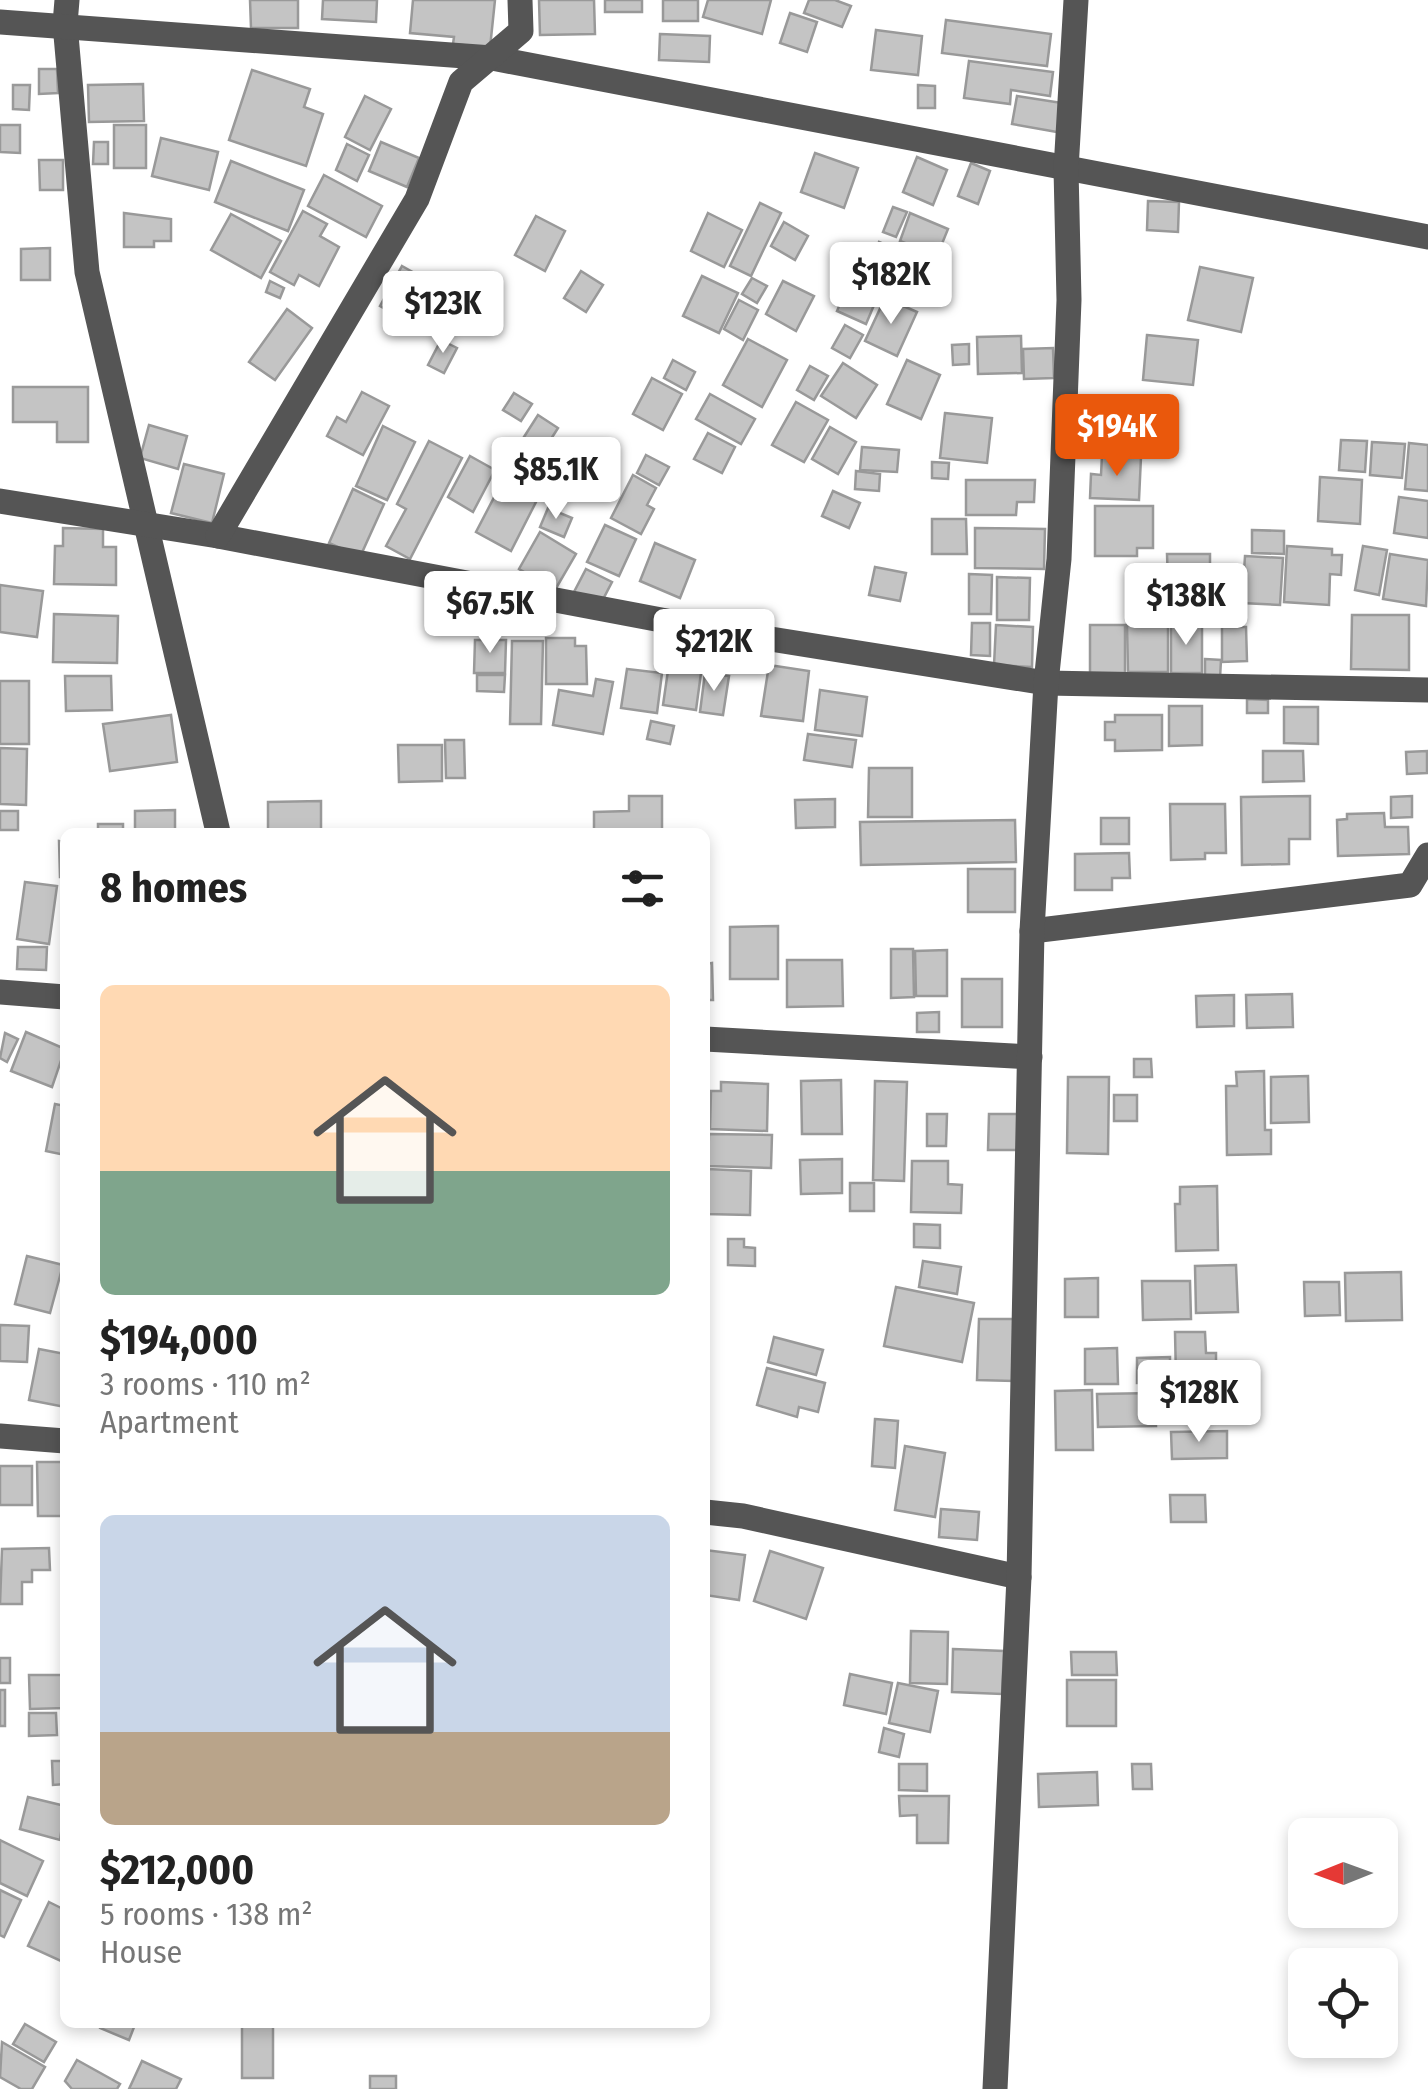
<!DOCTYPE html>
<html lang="en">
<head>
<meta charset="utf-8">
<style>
  :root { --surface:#fff; --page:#f6f6f6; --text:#222; --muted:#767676; --accent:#ea580c }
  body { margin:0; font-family:"Fira Sans Condensed",sans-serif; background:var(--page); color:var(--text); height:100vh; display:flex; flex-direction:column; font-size:38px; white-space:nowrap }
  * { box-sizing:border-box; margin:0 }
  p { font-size:32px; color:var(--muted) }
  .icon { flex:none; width:55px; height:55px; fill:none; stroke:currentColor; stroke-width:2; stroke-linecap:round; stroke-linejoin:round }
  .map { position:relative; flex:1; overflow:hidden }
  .side { position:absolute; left:60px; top:828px; width:650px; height:1200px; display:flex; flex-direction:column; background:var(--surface); border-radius:15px; box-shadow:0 5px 15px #0003 }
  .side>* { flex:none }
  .needle { width:65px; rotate:269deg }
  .controls { position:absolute; left:1288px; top:1818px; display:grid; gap:20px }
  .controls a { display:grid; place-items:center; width:110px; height:110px; border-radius:15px; background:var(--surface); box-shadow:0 5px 15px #0003; font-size:50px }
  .price { position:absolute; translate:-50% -85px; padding:0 22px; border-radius:10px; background:#fff; color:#222; font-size:32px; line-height:65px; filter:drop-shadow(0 2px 5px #0008) }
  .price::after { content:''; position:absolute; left:50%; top:60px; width:30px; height:22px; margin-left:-15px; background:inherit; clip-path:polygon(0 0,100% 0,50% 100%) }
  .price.selected { background:var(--accent); color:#fff }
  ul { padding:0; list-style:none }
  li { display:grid; align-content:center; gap:20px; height:530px; padding:0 40px }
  li span { display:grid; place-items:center; height:310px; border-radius:15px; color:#555 }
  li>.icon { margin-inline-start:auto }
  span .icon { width:180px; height:180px; fill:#fffc; stroke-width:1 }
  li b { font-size:42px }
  h2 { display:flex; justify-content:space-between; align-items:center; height:120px; padding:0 40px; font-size:42px }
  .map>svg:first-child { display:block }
</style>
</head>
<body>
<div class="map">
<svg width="1428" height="2089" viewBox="0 0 1428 2089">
  <rect width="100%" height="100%" fill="#fff"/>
  <g fill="#c4c4c4" stroke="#999" stroke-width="2.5">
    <polygon points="250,0 298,0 298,28 251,28"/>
    <polygon points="323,0 377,0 376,22 322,19"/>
    <polygon points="413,0 495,0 490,48 453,44 454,37 410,33"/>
    <polygon points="539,0 594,0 595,34 540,35"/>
    <rect x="605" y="0" width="37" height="12"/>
    <rect x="663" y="0" width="35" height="21"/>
    <polygon points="708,0 771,0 762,34 703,17"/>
    <polygon points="809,0 835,0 851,6 842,27 804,13"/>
    <polygon points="790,13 817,22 807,52 780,43"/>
    <polygon points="946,20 1051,34 1047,66 942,53"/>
    <polygon points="876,30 922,36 918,75 871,70"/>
    <polygon points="660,34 710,36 709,62 659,60"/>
    <polygon points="969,61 1053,72 1050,96 1011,90 1010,104 964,98"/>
    <polygon points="39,69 57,69 58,93 39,94"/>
    <polygon points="252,70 310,89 304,107 323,114 306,166 229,140"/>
    <polygon points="143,84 144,121 89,122 88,85"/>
    <polygon points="13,85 30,85 29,110 13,109"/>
    <polygon points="918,85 935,86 935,108 918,108"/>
    <polygon points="365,96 391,109 370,150 345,137"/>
    <polygon points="1017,96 1062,103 1057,132 1012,124"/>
    <polygon points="0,125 20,125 20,153 0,152"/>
    <rect x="114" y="125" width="32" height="43"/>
    <polygon points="161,138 218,152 209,190 152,176"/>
    <polygon points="94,142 108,142 108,164 93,164"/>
    <polygon points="381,142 419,158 407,187 369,171"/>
    <polygon points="347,144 369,155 357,181 336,170"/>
    <polygon points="815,153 858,168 844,208 801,192"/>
    <polygon points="917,157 947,170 933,205 903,192"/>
    <polygon points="39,160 63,160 63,190 40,190"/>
    <polygon points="231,161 304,190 288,231 215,202"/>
    <polygon points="971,163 990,171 978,204 958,196"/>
    <polygon points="324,175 382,206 366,237 308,206"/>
    <polygon points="1148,201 1179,202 1178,232 1147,230"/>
    <polygon points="760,203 781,213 751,276 730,266"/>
    <polygon points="893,207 907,212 896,237 883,232"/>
    <polygon points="303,211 327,224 320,236 339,247 319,286 299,275 294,285 270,272"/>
    <polygon points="124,213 171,219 171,241 154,241 154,247 124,247"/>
    <polygon points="708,213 742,230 724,267 691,251"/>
    <polygon points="910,213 948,229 937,256 900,241"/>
    <polygon points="231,214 281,241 261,278 211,250"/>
    <polygon points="536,216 565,231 545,271 515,255"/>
    <polygon points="784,222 808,236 795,260 771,246"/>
    <polygon points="879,242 916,258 907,280 896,275 891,290 864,279"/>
    <polygon points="50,248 50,280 21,280 21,249"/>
    <polygon points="402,266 441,288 419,328 380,306"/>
    <polygon points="1200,267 1253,278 1241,332 1188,320"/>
    <polygon points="581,271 603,285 586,312 564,298"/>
    <polygon points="702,276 738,293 719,333 683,316"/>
    <polygon points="752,278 767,286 757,303 742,294"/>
    <polygon points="851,278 880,291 866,324 837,311"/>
    <polygon points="270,281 284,288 280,298 266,292"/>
    <polygon points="783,281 814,296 796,331 766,314"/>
    <polygon points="885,298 917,312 897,356 865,341"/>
    <polygon points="739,300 758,310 743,340 724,329"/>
    <polygon points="287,309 312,328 275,380 249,362"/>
    <polygon points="845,325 863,335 850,358 832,348"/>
    <polygon points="1147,335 1198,340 1193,385 1143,380"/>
    <polygon points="1021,336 1022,373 978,374 977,337"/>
    <polygon points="748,339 787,360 762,407 723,385"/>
    <polygon points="441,340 457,348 444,373 428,365"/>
    <polygon points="969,344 969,364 953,365 952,345"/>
    <polygon points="1053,348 1054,378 1024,379 1023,349"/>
    <polygon points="673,360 695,372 686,390 664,378"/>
    <polygon points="907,360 940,375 921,419 887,404"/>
    <polygon points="843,363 877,385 856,418 821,396"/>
    <polygon points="810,366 828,376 814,400 797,390"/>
    <polygon points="652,378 682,394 663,430 633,414"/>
    <polygon points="13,387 88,387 88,442 57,442 57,422 13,422"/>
    <polygon points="362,392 389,406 363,455 327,436 337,417 346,422"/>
    <polygon points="514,393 532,404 521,421 503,410"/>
    <polygon points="710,394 755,419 741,444 696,419"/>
    <polygon points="796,402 828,420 804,462 772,445"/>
    <polygon points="945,413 992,418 987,463 940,458"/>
    <polygon points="538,415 558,428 535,464 515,451"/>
    <polygon points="149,425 187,436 178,469 140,458"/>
    <polygon points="383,426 415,442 387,500 356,486"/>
    <polygon points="830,427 856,442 838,474 812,459"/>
    <polygon points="708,433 735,447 722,473 694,459"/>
    <polygon points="1341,440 1367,441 1365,472 1339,470"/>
    <polygon points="429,441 462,458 410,559 386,546 406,509 397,504"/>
    <polygon points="1372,442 1405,444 1402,478 1370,475"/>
    <polygon points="1409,443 1428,445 1428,491 1405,489"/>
    <polygon points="862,447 899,450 897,472 860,470"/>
    <polygon points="646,455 669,467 659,485 637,473"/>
    <polygon points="1102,455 1141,457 1139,500 1090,498 1091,474 1101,475"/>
    <polygon points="470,456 495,470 473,512 448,497"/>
    <polygon points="513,459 529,468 521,485 505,477"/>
    <polygon points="932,462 949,463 948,479 932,478"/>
    <polygon points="184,464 224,474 212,523 171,513"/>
    <polygon points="856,471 880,474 879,491 855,489"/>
    <polygon points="633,475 656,488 647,505 654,509 641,534 611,518"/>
    <polygon points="1320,477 1362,480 1360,524 1318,521"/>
    <polygon points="966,480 1035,480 1034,502 1017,502 1016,515 966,515"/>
    <polygon points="501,484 536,502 511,551 476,532"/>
    <polygon points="353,489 384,504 360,557 329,543"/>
    <polygon points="833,491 860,503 849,528 822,516"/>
    <polygon points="1399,497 1428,501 1428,538 1394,533"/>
    <polygon points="1095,506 1153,506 1153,548 1137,548 1137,556 1095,556"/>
    <polygon points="548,508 572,518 564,537 540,527"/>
    <polygon points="932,519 966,519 967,554 932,554"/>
    <polygon points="605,525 636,539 619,576 587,562"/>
    <polygon points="63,528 103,529 103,547 116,547 116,585 54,584 55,546 63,546"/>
    <polygon points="975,528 1045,529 1044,569 975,568"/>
    <polygon points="1252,530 1284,531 1284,554 1252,553"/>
    <polygon points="540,532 576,554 555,590 519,569"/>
    <polygon points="655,543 695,560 680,598 640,581"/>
    <polygon points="1287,546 1332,549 1332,555 1342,555 1341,575 1330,574 1329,605 1284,602"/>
    <polygon points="1363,546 1387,550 1379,595 1355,590"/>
    <polygon points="1167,554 1210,554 1210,583 1168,583"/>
    <polygon points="1390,554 1428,560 1426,606 1383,599"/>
    <polygon points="1245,556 1283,558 1280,605 1242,603"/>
    <polygon points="875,567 906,573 900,601 869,595"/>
    <polygon points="586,569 612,582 600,605 574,592"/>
    <polygon points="969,574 992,575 991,614 969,614"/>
    <polygon points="997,577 1030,578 1029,620 997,620"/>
    <polygon points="0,585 43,591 37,637 0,632"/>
    <polygon points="54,614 118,616 117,663 53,662"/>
    <polygon points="1352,615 1409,615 1409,670 1351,669"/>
    <polygon points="972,623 990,623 990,656 971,655"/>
    <rect x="1171" y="624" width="31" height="49"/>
    <polygon points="996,625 1033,627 1032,667 994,665"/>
    <rect x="1090" y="625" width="35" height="48"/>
    <polygon points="1127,625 1168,625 1168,672 1128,672"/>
    <polygon points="1222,627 1246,627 1247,661 1222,662"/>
    <polygon points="546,638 575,638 575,646 586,646 587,684 546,684"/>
    <polygon points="475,640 506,640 505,673 474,673"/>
    <polygon points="512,641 543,641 541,724 510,724"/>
    <polygon points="672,643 693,646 690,671 701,673 696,710 663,705"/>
    <polygon points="1205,659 1221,660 1220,678 1205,678"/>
    <polygon points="769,665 809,671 803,721 761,716"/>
    <polygon points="627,669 662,673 657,713 621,708"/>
    <polygon points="705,673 729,676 723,715 700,712"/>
    <polygon points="477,675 505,675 504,692 477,691"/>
    <polygon points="65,676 111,676 112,710 66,711"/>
    <polygon points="596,679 613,682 603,734 553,725 559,690 593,696"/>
    <rect x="0" y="681" width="29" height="63"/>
    <polygon points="820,690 867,697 862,736 815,730"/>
    <polygon points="1247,699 1268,700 1268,713 1247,713"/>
    <polygon points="1169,706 1202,706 1202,745 1169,746"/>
    <polygon points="1284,707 1318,707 1318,744 1284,743"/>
    <polygon points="171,715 177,762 110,771 103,724"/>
    <polygon points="1115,715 1162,715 1162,750 1115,751 1115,740 1105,740 1105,722 1115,722"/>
    <polygon points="651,721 674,726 670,744 647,739"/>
    <polygon points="808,734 856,740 852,767 804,760"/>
    <polygon points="445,740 464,740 465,778 446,778"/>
    <polygon points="398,745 442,745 442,781 399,782"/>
    <polygon points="0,748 27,749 26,805 0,804"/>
    <polygon points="1263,751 1303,751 1304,781 1263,782"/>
    <polygon points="1427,751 1427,773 1407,774 1406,752"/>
    <polygon points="869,768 912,768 912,817 868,817"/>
    <polygon points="629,796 662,796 662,832 594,832 594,812 629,811"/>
    <polygon points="1310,796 1310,839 1289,839 1289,864 1242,865 1241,797"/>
    <polygon points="1412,796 1412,817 1391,818 1391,797"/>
    <polygon points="835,799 835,827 796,828 795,800"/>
    <polygon points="321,801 321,832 268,832 268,802"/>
    <polygon points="1170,804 1225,804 1226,853 1205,853 1205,859 1171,860"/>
    <polygon points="175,810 175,832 135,832 135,811"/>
    <rect x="0" y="811" width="18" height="19"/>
    <polygon points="1384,813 1385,827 1408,827 1409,854 1338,856 1337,820 1347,819 1347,814"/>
    <rect x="1101" y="818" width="28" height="26"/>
    <polygon points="1015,820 1016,862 861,865 860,822"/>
    <rect x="98" y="824" width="25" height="8"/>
    <polygon points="59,841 65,842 65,877 60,877"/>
    <polygon points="1129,853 1130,878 1112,878 1112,890 1075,890 1075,854"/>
    <rect x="968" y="869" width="47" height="43"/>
    <polygon points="25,882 57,886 49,944 17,939"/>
    <polygon points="778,926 778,979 730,979 730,927"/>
    <polygon points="18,947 47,947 46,970 17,969"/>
    <polygon points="891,949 913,949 914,997 891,998"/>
    <polygon points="947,950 947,996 916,996 915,951"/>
    <polygon points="787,960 842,960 843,1006 787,1007"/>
    <polygon points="712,963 713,1000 705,1000 705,964"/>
    <rect x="962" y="979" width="40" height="48"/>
    <polygon points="1292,994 1293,1027 1247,1028 1246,995"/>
    <polygon points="1234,995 1234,1026 1197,1027 1196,996"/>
    <polygon points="939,1012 939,1032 917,1032 917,1013"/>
    <polygon points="26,1032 65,1049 52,1087 11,1071"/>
    <polygon points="5,1033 18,1039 7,1062 0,1058"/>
    <polygon points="1134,1059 1151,1059 1152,1077 1134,1077"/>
    <polygon points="1264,1071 1265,1130 1271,1130 1271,1154 1227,1155 1226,1086 1237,1086 1236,1072"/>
    <polygon points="1308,1076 1309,1122 1271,1123 1271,1077"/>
    <polygon points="1068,1077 1109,1077 1108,1154 1067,1153"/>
    <polygon points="841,1080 842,1134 802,1134 801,1081"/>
    <polygon points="875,1081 907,1082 904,1181 873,1180"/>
    <polygon points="721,1082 768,1084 767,1131 710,1129 711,1091 721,1091"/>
    <rect x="1114" y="1095" width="23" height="26"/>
    <polygon points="55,1104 65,1106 65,1155 46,1151"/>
    <polygon points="927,1114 947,1114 946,1146 927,1146"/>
    <polygon points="989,1114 1020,1114 1019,1150 988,1150"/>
    <polygon points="709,1134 772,1135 771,1168 708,1166"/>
    <polygon points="842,1159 842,1193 801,1194 800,1160"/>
    <polygon points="912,1161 948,1161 948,1184 962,1185 961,1213 911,1212"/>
    <polygon points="707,1169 751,1171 750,1215 705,1214"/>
    <rect x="850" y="1183" width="24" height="28"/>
    <polygon points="1217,1186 1218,1250 1176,1251 1175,1204 1180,1204 1180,1187"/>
    <polygon points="914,1224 940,1225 940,1248 914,1247"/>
    <polygon points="728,1239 744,1239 744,1247 755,1248 755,1266 728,1265"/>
    <polygon points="27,1256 63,1265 50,1313 15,1304"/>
    <polygon points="923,1261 961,1267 957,1294 919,1287"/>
    <polygon points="1236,1265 1238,1312 1196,1313 1195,1266"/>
    <polygon points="1401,1272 1402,1320 1346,1321 1345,1273"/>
    <polygon points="1098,1278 1098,1317 1065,1317 1065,1279"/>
    <polygon points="1142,1281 1190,1281 1191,1319 1143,1320"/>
    <polygon points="1304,1282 1339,1282 1340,1315 1305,1316"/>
    <polygon points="896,1287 974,1303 962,1362 884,1346"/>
    <polygon points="979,1319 1016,1319 1014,1381 977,1380"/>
    <polygon points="0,1325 29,1326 27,1362 0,1361"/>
    <polygon points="1175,1332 1205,1332 1206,1353 1216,1353 1216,1377 1176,1378"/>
    <polygon points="774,1337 823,1350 816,1375 768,1362"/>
    <polygon points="1117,1348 1118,1384 1085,1384 1085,1349"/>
    <polygon points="39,1349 65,1354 65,1407 29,1400"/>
    <polygon points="1170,1357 1170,1382 1137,1383 1137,1358"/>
    <polygon points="767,1368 825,1383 818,1412 799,1407 797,1417 757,1405"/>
    <polygon points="1233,1384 1234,1420 1175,1421 1174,1385"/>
    <polygon points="1092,1390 1093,1450 1056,1450 1055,1391"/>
    <polygon points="1155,1393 1156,1426 1098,1427 1097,1394"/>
    <polygon points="875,1419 898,1421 895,1468 872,1466"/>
    <polygon points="1227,1431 1227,1458 1172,1459 1171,1432"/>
    <polygon points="905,1446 945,1453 935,1517 895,1510"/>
    <polygon points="37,1462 65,1462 65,1516 38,1516"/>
    <rect x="0" y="1466" width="32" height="39"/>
    <polygon points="1170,1495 1205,1495 1206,1522 1171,1522"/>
    <polygon points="941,1509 979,1512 977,1540 939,1537"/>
    <polygon points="49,1548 50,1570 32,1570 32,1582 22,1582 22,1604 0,1604 2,1549"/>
    <polygon points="705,1550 745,1555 739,1600 705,1595"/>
    <polygon points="770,1551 823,1568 806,1619 754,1601"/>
    <polygon points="911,1631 948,1632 947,1684 910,1683"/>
    <polygon points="953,1649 1004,1651 1002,1694 952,1692"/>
    <polygon points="1071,1652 1116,1652 1117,1675 1072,1675"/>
    <rect x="0" y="1658" width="10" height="25"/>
    <polygon points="850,1674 892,1683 886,1714 844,1705"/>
    <polygon points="29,1675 65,1675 65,1708 30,1709"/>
    <rect x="1067" y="1680" width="49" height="46"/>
    <polygon points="898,1683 938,1691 930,1732 889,1723"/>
    <rect x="0" y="1690" width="5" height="36"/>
    <polygon points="29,1713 56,1713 57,1735 29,1736"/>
    <polygon points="884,1728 904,1734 899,1757 879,1752"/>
    <polygon points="52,1761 65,1761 65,1784 53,1785"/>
    <polygon points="899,1764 927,1764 927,1791 899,1790"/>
    <polygon points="1132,1764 1151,1764 1152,1789 1133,1789"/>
    <polygon points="1097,1772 1098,1805 1039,1807 1038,1774"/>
    <polygon points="899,1796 949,1796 948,1843 917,1843 917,1815 900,1816"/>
    <polygon points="28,1797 65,1806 60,1840 20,1829"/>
    <polygon points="0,1840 43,1861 27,1896 0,1883"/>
    <polygon points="0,1890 21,1900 4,1937 0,1935"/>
    <polygon points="49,1902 65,1910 65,1957 61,1961 28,1946"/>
    <polygon points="100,2022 136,2022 129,2040 100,2028"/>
    <rect x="242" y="2022" width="31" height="56"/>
    <polygon points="25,2024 56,2042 44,2062 13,2044"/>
    <polygon points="2,2042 45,2067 32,2089 21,2089 0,2077"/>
    <polygon points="77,2060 120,2084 117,2089 72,2089 65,2081"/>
    <polygon points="142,2061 181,2079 176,2089 129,2089"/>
    <rect x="370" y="2076" width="26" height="13"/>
  </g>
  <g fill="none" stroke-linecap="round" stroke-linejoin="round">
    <g stroke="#555" stroke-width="25">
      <polyline points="67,0 65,24 87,272 218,832"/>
      <polyline points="0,22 492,58 1428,237"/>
      <polyline points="0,501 218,536 714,630 1046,683 1428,690"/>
      <polyline points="218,536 417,199 461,82 521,31 520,0"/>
      <polyline points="1032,931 1410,885 1428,855"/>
      <polyline points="0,992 65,997"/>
      <polyline points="705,1039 1030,1057"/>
      <polyline points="0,1436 65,1441"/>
      <polyline points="705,1512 743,1516 1019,1577"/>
      <polyline points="995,2089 1019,1577 1032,931 1046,683 1059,559 1069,300 1066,169 1076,0"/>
    </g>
  </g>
</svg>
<div class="controls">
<a><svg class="needle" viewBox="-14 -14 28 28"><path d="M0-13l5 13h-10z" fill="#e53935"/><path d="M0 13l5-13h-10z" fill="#767676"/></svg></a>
<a><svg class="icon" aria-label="locate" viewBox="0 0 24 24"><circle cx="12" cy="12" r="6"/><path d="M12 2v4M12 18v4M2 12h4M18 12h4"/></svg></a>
</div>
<b class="price" style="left:891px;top:327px">$182K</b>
<b class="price" style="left:443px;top:356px">$123K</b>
<b class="price selected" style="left:1117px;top:479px">$194K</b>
<b class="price" style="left:556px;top:522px">$85.1K</b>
<b class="price" style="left:1186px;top:648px">$138K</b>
<b class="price" style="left:490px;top:656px">$67.5K</b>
<b class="price" style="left:714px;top:694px">$212K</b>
<b class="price" style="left:1199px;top:1445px">$128K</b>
<section class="side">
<h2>8 homes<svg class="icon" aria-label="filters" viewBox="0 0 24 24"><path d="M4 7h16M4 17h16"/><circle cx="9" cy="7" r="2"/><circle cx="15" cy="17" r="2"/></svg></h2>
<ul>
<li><span style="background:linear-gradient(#ffd9b3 60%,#7fa58c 0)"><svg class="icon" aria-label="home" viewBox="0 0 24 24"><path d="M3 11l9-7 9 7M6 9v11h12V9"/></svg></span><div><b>$194,000</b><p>3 rooms · 110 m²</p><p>Apartment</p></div></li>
<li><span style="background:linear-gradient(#c9d6e8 70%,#b9a48a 0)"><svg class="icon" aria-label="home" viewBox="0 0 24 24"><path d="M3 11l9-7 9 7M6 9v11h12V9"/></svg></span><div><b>$212,000</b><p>5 rooms · 138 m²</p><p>House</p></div></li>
</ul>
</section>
</div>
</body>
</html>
